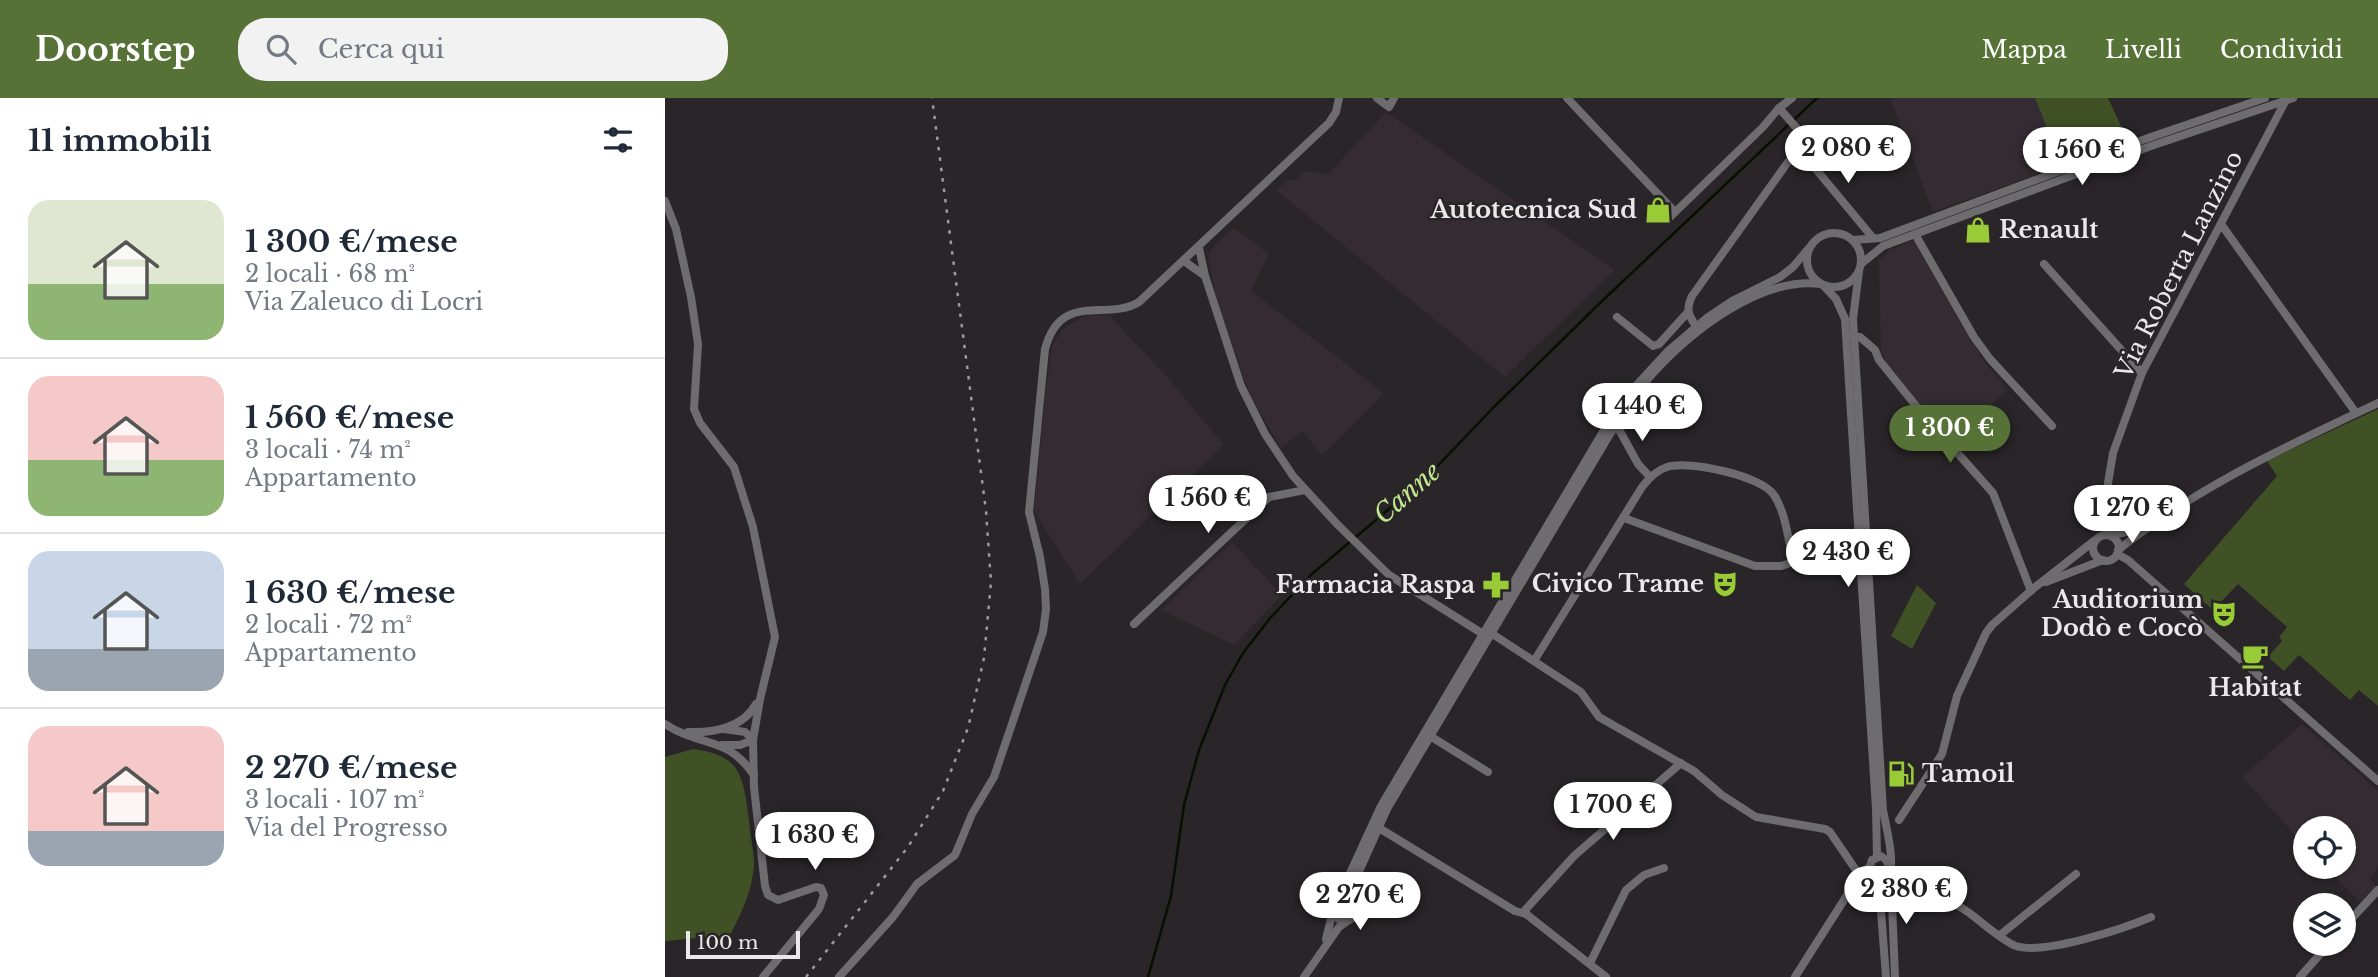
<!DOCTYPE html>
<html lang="it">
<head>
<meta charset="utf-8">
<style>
  :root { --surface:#fff; --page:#f2f2f3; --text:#1f2937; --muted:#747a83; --line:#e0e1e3; --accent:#567237 }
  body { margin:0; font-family:"Libre Baskerville",serif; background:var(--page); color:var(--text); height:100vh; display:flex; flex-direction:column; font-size:26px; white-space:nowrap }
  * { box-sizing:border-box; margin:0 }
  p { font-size:23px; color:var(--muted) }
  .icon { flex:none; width:38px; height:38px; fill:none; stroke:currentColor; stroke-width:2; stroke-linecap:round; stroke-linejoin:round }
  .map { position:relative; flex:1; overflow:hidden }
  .drawer { display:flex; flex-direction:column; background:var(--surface); width:665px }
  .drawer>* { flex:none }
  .buttons { position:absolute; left:1628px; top:718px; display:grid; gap:14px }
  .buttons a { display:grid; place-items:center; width:63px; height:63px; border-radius:50%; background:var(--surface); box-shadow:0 2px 5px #0004; font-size:35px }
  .scale { position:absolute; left:21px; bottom:18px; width:114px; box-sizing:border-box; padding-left:7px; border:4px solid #ebe8ea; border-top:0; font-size:19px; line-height:24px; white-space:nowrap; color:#ebe8ea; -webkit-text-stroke:5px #292528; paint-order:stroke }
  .price { position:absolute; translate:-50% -60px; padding:0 16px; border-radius:24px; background:#fff; color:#222; font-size:23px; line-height:46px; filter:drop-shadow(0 2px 4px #0008) }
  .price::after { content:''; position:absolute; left:50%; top:42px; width:21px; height:16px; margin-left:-10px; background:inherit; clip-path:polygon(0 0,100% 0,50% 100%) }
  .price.on { background:var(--accent); color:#fff }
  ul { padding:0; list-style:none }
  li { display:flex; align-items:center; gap:21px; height:175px; padding:0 28px }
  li+li { border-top:2px solid var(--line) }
  li span { display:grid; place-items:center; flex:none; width:196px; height:140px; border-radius:21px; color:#555 }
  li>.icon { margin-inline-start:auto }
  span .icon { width:84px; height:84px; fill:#fffc; stroke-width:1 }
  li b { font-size:30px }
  h2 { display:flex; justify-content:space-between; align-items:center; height:84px; padding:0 28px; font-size:30px }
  header { display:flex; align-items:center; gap:42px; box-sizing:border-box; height:98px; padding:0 35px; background:var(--accent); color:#fff }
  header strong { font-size:33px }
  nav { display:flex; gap:38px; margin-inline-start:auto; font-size:24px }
  .search { width:490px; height:63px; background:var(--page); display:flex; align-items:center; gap:18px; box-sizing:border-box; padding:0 24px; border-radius:28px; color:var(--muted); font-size:26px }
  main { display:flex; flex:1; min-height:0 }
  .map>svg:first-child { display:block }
</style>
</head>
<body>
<header>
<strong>Doorstep</strong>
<div class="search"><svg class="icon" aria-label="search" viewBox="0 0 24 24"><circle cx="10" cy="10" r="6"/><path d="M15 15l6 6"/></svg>Cerca qui</div>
<nav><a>Mappa</a><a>Livelli</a><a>Condividi</a></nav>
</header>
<main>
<section class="drawer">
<h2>11 immobili<svg class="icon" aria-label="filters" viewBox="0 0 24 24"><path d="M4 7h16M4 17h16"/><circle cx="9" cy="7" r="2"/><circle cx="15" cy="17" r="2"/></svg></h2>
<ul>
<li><span style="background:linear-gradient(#dfe7d0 60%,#8fb573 0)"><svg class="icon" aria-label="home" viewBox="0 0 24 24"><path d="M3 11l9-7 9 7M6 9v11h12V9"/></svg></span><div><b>1 300 €/mese</b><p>2 locali · 68 m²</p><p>Via Zaleuco di Locri</p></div></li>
<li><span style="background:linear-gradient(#f6c9c9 60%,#8fb573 0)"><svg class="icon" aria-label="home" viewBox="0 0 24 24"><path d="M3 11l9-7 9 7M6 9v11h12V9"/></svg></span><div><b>1 560 €/mese</b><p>3 locali · 74 m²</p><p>Appartamento</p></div></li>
<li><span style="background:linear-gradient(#c9d6e8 70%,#9aa5b1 0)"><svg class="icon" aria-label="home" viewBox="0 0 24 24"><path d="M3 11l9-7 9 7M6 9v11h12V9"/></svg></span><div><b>1 630 €/mese</b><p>2 locali · 72 m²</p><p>Appartamento</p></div></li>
<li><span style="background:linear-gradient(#f6c9c9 75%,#9aa5b1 0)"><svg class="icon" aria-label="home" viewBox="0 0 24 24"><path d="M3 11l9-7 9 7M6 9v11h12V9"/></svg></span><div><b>2 270 €/mese</b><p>3 locali · 107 m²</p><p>Via del Progresso</p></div></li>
</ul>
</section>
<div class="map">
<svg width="1713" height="879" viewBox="0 0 1713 879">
  <rect width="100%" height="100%" fill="#292528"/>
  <g fill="#352c33">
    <polygon points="1225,0 1370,0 1397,67 1268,114"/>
    <polygon points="721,14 950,172 840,279 611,92 623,82 630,82 639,73 663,76"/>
    <polygon points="569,130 604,156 586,193 719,295 657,357 637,333 616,350 586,300 552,203 543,158 551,145"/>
    <polygon points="1249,142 1318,262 1343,292 1286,342 1224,270 1216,253 1214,162 1225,152"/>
    <polygon points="444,217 503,280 559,347 415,486 369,413 381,291 387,249 397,231 420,218"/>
    <polygon points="567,444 617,497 569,547 496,512"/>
    <polygon points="1637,626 1713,693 1713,770 1704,780 1711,788 1696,805 1660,768 1678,768 1678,730 1640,730 1640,748 1577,679"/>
  </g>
  <g fill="#405126">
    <polygon points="1370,0 1443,0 1463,43 1397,67"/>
    <polygon points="1713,311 1713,608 1694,592 1685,602 1634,557 1619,573 1603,559 1617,543 1614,539 1622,529 1573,486 1548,512 1519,486 1612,378 1602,363"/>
    <polygon points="1252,487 1271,505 1247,551 1226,538"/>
    <path d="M28,651c49,6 50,28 56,71 1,14 5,30 5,44 -1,25 -13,50 -24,71l-65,6v-184z"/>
  </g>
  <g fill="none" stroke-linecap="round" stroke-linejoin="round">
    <polyline stroke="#071000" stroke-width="2.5" points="483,879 506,798 519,707 534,652 560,587 578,555 606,519 648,475 762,379 828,310 936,204 1152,0"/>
    <g stroke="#6e6c6e" stroke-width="8">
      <polyline points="712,0 724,9 729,0"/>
      <polyline points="902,0 1010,114"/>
      <polyline points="1135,52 1208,140"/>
      <polyline points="0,103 11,131 26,199 33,246 29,311 35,325 69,369 88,429 110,539 95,601 88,642 89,689 100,788 103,797 113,802 151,789 156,790 159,797 154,811 98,879"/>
      <polyline points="1004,120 1098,29 1114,10 1127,0"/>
      <polyline points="1556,126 1691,315"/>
      <circle cx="1169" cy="162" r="27"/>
      <polyline points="1250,136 1309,239 1325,261 1387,328"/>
      <polyline points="1188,142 1215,140 1483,40 1600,0"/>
      <polyline points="534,150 540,178 576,288 600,336 628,378 672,426 724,477 818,536"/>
      <polyline points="519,163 540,178"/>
      <polyline points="1196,166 1218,148 1486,48 1628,0"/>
      <polyline points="1379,166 1477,275"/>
      <path d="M1194,173l-6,48 30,491c4,22 12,48 6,71l-10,4c-9,-6 -11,-15 -7,-25l9,-4 5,4 5,11"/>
      <polyline points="1158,187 1171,201 1180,221 1211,711 1212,758"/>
      <polyline points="952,219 988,248 994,246 1023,214"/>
      <path d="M1031,228c-8,-11 -10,-17 -4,-30l96,-134 15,-15 -2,-14 -22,-25"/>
      <polyline points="1189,239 1195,239 1210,252 1214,262 1256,314 1328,395 1366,493"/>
      <polyline points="951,326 973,366 985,379"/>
      <polyline points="959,420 1090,468 1116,468 1194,444"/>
      <polyline points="1441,437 1443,385 1448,355 1477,275 1621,2"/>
      <polyline points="1445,437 1473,432"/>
      <circle cx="1441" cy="450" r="13"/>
      <path d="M1453,452c79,-63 169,-104 260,-147"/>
      <polyline points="1452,456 1463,462 1713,683"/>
      <polyline points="1381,484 1438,462"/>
      <polyline points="469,526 604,399 640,392"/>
      <polyline points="826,535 916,594 934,619 1029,673 1057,697 1091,719 1160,731 1165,734 1195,778"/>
      <path d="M869,563l108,-174c7,-9 15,-17 25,-20 22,-7 95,9 107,28 12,18 14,46 20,67"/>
      <path d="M0,626c34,23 62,11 89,51"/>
      <path d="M23,634c25,1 55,-4 68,-28"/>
      <polyline points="765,638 823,674"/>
      <polyline points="57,647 75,647 88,642 80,634 59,631"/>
      <polyline points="1234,722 1277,656 1292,598 1321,535 1327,527 1369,490 1429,443"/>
      <polyline points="714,730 850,813 861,816 941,879"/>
      <path d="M1226,776c26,10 53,22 77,38 11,8 37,31 48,34 28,9 107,-17 135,-29"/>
      <polyline points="1226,781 1230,879"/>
      <polyline points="1214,787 1221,879"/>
      <path d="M673,803l7,-2 9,4 2,10c-7,14 -22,9 -22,-5l47,-102 223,-376 30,-42 34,-37 40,-34 24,-16 48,-24 13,-10 16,-19"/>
      <path d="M687,803v-14l35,-78 223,-375c14,-21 27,-43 44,-62 38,-41 107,-96 167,-88"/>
      <polyline points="861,816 861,811 909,758 1016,665"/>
      <polyline points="1678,830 1713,792"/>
      <polyline points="1335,837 1411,776"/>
      <polyline points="661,841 668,813"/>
      <polyline points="925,865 961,792 979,777 999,770"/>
      <path d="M174,879l54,-60 24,-33 38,-29 17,-41 22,-37 49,-145 3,-23 -1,-20 -5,-32 -11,-45 16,-163c16,-59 61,-27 94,-47l190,-179 7,-11 3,-14"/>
      <polyline points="639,879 674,829 681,824"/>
      <polyline points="1130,879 1193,780 1205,768"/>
      <polyline points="1635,879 1665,845"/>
    </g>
    <polyline stroke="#9e9b9d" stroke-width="2.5" stroke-dasharray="3.5 7" stroke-linecap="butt" points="141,879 243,749 278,693 303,630 319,560 326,484 321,413 267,0"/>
  </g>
  <defs>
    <g id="shop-bare" transform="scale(2.1)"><path d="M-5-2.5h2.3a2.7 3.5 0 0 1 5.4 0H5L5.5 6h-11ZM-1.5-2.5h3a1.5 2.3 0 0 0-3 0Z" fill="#99cb36" stroke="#292528" stroke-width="2.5" paint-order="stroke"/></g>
    <g id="theatre-bare" transform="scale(2.1)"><path d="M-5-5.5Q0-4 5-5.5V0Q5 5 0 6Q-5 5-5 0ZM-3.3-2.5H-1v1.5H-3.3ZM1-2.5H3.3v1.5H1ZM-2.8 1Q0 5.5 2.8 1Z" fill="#99cb36" stroke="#292528" stroke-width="2.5" paint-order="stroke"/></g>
    <g id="pharmacy-bare" transform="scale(2.1)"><path d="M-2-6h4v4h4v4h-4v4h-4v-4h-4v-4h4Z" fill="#99cb36" stroke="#292528" stroke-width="2.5" paint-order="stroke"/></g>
    <g id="cafe-bare" transform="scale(2.1)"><path d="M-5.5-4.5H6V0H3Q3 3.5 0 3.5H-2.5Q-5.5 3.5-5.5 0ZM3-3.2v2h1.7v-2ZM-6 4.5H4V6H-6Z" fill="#99cb36" stroke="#292528" stroke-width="2.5" paint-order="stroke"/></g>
    <g id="fuel-bare" transform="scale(2.1)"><path d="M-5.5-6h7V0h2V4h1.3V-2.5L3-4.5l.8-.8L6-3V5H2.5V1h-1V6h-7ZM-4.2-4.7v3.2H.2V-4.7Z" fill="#99cb36" stroke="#292528" stroke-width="2.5" paint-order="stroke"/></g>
  </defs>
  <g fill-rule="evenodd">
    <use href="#shop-bare" x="993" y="112"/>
    <use href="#shop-bare" x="1313" y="132"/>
    <use href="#theatre-bare" x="1060" y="486"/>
    <use href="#pharmacy-bare" x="831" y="487"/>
    <use href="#theatre-bare" x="1559" y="516"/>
    <use href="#cafe-bare" x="1590" y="558"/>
    <use href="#fuel-bare" x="1236" y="676"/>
  </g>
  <g text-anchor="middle" stroke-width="5" stroke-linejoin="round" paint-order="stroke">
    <g font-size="24" font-weight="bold" fill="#ebe8ea" stroke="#292528" text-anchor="end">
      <text x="972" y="120">Autotecnica Sud</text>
      <text x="1334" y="140" text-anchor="start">Renault</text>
      <text x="1039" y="494">Civico Trame</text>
      <text x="810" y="495">Farmacia Raspa</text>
      <text x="1538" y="510">Auditorium<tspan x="1538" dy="28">Dodò e Cocò</tspan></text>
      <text x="1590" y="598" text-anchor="middle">Habitat</text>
      <text x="1257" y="684" text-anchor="start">Tamoil</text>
    </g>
    <g font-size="24" fill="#ebe8ea" stroke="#292528">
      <text transform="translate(1514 167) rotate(-63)" y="8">Via Roberta Lanzino</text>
    </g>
    <g font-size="26" font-style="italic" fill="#c2e88d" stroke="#292528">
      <text transform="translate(742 395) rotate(-41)" y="9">Canne</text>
    </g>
  </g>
</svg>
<div class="buttons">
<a><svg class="icon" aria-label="locate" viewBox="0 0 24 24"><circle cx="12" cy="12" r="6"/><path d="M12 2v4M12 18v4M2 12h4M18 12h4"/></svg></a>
<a><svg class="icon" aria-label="layers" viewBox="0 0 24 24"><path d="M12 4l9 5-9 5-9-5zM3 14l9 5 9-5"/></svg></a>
</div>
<div class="scale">100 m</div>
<b class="price" style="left:1183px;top:87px">2 080 €</b>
<b class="price" style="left:1417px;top:89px">1 560 €</b>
<b class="price" style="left:977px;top:345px">1 440 €</b>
<b class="price on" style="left:1285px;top:367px">1 300 €</b>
<b class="price" style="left:543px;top:437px">1 560 €</b>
<b class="price" style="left:1467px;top:447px">1 270 €</b>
<b class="price" style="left:1183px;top:491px">2 430 €</b>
<b class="price" style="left:948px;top:744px">1 700 €</b>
<b class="price" style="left:150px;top:774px">1 630 €</b>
<b class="price" style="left:1241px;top:828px">2 380 €</b>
<b class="price" style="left:695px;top:834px">2 270 €</b>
</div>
</main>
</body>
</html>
